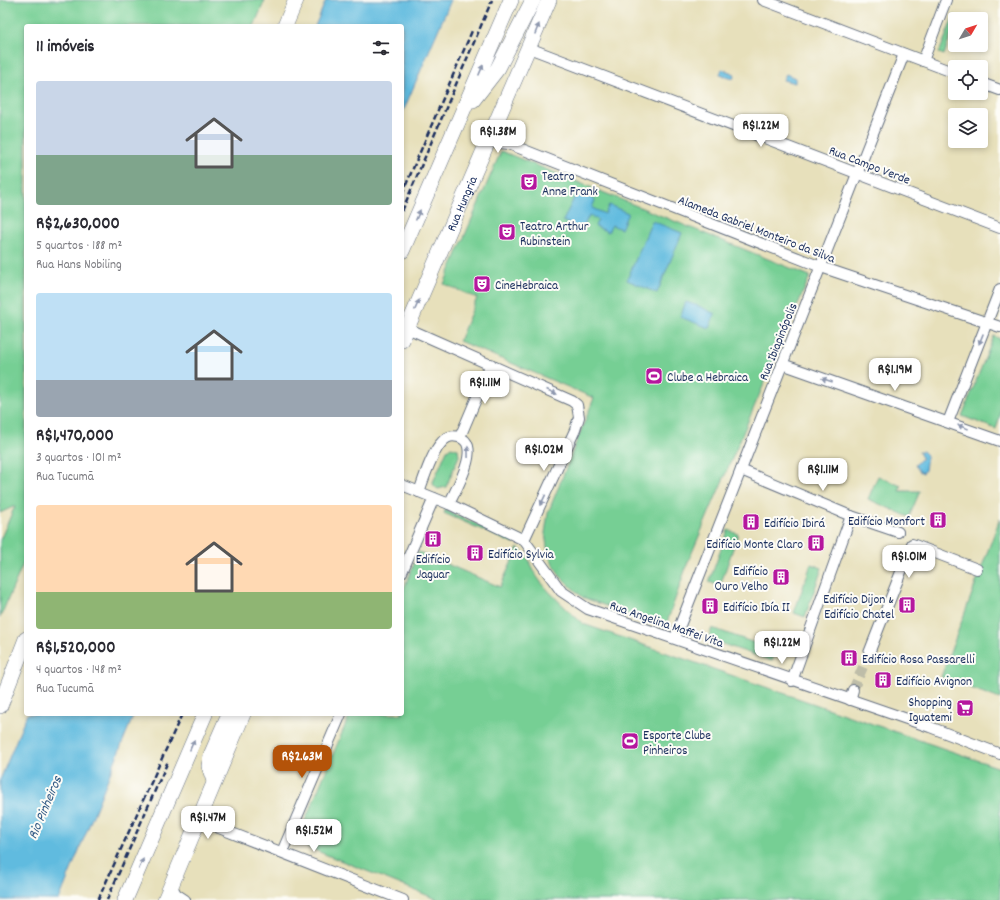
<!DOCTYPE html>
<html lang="pt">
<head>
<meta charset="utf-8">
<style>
  :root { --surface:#fff; --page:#f7f7f7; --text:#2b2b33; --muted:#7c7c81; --accent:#b45309 }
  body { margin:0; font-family:Dekko,sans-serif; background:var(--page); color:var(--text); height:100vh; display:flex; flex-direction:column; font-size:15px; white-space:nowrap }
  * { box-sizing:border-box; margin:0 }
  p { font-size:13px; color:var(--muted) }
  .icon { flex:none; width:22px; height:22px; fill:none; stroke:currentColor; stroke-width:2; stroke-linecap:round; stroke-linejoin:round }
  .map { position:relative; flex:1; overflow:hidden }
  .sheet { position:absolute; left:24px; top:24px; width:380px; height:692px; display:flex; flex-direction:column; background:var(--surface); border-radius:4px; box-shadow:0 2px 6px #0003 }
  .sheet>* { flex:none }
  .needle { width:26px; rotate:51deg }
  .controls { position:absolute; left:948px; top:12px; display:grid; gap:8px }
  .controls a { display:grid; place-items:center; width:40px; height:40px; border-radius:4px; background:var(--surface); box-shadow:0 2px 6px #0003; font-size:20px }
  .price { position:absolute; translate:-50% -34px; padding:0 9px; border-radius:8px; background:#fff; color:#222; font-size:13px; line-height:26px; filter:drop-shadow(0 1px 2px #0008) }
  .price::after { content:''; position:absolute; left:50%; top:24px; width:12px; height:9px; margin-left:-6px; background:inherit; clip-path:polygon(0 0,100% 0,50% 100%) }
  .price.current { background:var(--accent); color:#fff }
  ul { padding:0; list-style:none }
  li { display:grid; align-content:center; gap:8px; height:212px; padding:0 12px }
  li span { display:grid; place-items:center; height:124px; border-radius:4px; color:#555 }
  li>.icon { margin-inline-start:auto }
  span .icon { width:72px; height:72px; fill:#fffc; stroke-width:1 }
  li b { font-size:17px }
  h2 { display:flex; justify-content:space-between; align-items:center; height:48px; padding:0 12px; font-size:17px }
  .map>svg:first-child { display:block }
</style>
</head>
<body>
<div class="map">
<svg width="1000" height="900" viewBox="0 0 1000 900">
  <rect width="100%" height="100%" fill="#fdfcf7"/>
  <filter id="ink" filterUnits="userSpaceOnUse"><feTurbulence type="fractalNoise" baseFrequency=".025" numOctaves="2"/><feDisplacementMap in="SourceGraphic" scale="8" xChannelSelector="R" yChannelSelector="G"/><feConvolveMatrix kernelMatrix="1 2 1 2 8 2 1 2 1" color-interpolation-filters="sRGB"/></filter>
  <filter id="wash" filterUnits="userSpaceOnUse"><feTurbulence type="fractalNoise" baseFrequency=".012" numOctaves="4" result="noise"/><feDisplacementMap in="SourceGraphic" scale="16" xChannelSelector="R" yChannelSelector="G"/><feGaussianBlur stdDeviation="0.9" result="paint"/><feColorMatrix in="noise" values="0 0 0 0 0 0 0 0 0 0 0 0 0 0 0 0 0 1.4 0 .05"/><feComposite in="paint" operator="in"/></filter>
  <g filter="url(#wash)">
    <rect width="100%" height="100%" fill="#e7e0bb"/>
    <g fill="#76cf94" stroke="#487f79">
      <polygon points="0,0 265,0 254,26 26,26 26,557 0,618 0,540 15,506 0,513"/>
      <polygon points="954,15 958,17 955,19 955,24 944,55 939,53"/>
      <polygon points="501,151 810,276 688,562 665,628 582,597 560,576 548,554 545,533 548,513 594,398 459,341 477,298 444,284"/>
      <polygon points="994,336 1000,339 1000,416 996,429 962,416"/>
      <polygon points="451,447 458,449 459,456 446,487 438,489 434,486 433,482 447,450"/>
      <polygon points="878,476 901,486 899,491 920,491 909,517 868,499"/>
      <polygon points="445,510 515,541 514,544 444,513"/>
      <polygon points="1000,518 1000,699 941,677"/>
      <polygon points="728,530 738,534 720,586 709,582"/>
      <path d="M518,548c15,12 12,20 22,33 13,16 28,29 43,43l417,144v132h-561l-137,-55 -4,-5 1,-5 51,-121h52v-121l17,-41 81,35z"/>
      <polygon points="811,564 822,568 805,617 794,613"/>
      <polygon points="712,628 766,647 764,653 774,656 772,661 708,639"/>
    </g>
    <g fill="#61bbdf" stroke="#3e759e">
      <polygon points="326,0 451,0 402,114 402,26 315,26"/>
      <polygon points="722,69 735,74 733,79 720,75"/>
      <polygon points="786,74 795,78 795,83 783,80"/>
      <polygon points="577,192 595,200 592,208 605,214 609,205 628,213 621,229 612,225 608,232 595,226 598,220 589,215 582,230 563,221"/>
      <polygon points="652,221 682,233 657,293 627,280"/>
      <polygon points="686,302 701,307 715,314 709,328 680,317"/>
      <polygon points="923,451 927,455 925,470 923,473 919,471 915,465 922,458 919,452"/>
      <polygon points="27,714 134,714 59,900 0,900 0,780"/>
    </g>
  </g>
  <g filter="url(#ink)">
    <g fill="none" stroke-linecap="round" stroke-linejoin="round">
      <polyline stroke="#bebda8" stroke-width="10" stroke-dasharray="10 5" stroke-linecap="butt" points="853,690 869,653"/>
      <g stroke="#626d7f" stroke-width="12">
        <g id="minor">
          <polyline points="763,0 955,73"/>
          <polyline points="529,48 1000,228"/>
          <polyline points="923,61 946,0"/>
          <polyline points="981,83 1000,90"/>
          <polyline points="495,126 509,144"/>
          <polyline points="489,142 509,144 821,267 1000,327"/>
          <polyline points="407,328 572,401 577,405 579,417 575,430 524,540"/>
          <polyline points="782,364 1000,441"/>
          <polyline points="948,422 1000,289"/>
          <polyline points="460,437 491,364"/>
          <polyline points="741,470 851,516 898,532"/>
          <polyline points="402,485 449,504 524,540 561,591 588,609 930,727 1000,754"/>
          <path d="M419,492c5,-14 13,-40 23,-50 4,-5 10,-7 16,-5 26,6 -3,54 -9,67"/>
          <polyline points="402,572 434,498"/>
          <polyline points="675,638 904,54"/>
          <polyline points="869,653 912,544 977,569"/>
          <polyline points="792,681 851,516"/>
          <polyline points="850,700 853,690"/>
          <polyline points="202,813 209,822 219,828 403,900"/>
          <polyline points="282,852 341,714"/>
          <polyline points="171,885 176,894 185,900"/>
        </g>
      </g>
      <g stroke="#626d7f" stroke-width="16">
        <g id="highway">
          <polyline points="285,26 296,0"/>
          <polyline points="473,100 498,68 533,0"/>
          <polyline points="402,251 511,0"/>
          <path id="s1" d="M402,340l147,-340"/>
          <polyline points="0,706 26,639"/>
          <polyline points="214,781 209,766 211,755 229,714"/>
          <polyline points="125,900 205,714"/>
          <polyline points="165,900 243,714"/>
        </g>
      </g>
      <use href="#minor" stroke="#fff" stroke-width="10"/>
      <use href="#highway" stroke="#fff" stroke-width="15"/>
      <g stroke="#1b2f5e" stroke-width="2.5" stroke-dasharray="6 3" stroke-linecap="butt">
        <polyline points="402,194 472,31"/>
        <polyline points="402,211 492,0"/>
        <polyline points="98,900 182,714"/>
        <polyline points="107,900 168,761"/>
      </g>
    </g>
    <defs><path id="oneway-solid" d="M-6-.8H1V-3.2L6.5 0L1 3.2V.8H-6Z"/></defs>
    <g fill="#8d97ae">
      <use href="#oneway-solid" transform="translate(537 29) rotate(-68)"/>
      <use href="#oneway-solid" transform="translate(481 70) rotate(-67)"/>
      <use href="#oneway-solid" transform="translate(418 215) rotate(-66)"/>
      <use href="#oneway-solid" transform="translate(417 305) rotate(-66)"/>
      <use href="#oneway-solid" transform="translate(981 339) rotate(112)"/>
      <use href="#oneway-solid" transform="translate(827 380) rotate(-161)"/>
      <use href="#oneway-solid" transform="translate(552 392) rotate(24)"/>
      <use href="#oneway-solid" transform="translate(963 427) rotate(-160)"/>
      <use href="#oneway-solid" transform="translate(468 452) rotate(-91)"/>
      <use href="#oneway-solid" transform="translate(543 500) rotate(115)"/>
      <use href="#oneway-solid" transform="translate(192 745) rotate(-67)"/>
      <use href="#oneway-solid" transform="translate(141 864) rotate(-66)"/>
    </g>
  </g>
  <defs>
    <g id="theatre-square" transform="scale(0.9)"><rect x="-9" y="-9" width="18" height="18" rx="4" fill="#b5179e" stroke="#fdfcf7"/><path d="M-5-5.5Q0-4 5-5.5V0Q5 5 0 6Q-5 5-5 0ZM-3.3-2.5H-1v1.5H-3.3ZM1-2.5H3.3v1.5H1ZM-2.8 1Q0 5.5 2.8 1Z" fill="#fff"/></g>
    <g id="stadium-square" transform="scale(0.9)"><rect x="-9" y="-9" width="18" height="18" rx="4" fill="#b5179e" stroke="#fdfcf7"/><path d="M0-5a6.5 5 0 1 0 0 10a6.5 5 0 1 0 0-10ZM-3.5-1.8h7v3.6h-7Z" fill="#fff"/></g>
    <g id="building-square" transform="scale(0.9)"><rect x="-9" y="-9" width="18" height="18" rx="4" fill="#b5179e" stroke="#fdfcf7"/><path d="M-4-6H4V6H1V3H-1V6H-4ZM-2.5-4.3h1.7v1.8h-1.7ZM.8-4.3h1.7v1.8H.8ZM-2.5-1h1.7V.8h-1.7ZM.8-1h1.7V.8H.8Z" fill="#fff"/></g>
    <g id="supermarket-square" transform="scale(0.9)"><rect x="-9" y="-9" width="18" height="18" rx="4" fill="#b5179e" stroke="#fdfcf7"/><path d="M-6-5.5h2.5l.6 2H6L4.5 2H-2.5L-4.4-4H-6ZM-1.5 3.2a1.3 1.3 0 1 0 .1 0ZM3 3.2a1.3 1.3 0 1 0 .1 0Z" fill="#fff"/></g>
  </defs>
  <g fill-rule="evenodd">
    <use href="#theatre-square" x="529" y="182"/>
    <use href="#theatre-square" x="507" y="232"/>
    <use href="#theatre-square" x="482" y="284"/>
    <use href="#stadium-square" x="654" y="376"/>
    <use href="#building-square" x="938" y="520"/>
    <use href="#building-square" x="751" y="522"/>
    <use href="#building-square" x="433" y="539"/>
    <use href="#building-square" x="816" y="543"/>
    <use href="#building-square" x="475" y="553"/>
    <use href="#building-square" x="781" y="577"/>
    <use href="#building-square" x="907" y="605"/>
    <use href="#building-square" x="710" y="606"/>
    <use href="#building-square" x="849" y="658"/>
    <use href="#building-square" x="883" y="680"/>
    <use href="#supermarket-square" x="965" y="708"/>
    <use href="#stadium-square" x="630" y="741"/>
  </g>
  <g text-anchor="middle" stroke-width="4" stroke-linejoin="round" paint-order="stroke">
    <g font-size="13" fill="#1b2f5e" stroke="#fdfcf7">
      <text transform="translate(870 164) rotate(21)" y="5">Rua Campo Verde</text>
      <text dy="5" stroke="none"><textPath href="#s1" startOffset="149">Rua Hungria</textPath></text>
      <text transform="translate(757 228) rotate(21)" y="5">Alameda Gabriel Monteiro da Silva</text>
      <text transform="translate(777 341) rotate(-68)" y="5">Rua Ibiapinópolis</text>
      <text transform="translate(667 623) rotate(19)" y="5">Rua Angelina Maffei Vita</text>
    </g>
    <g font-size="13" fill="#1b2f5e" stroke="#fdfcf7" text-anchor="start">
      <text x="542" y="180">Teatro<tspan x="542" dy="15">Anne Frank</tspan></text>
      <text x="520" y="230">Teatro Arthur<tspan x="520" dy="15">Rubinstein</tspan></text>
      <text x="495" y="289">CineHebraica</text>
      <text x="667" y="381">Clube a Hebraica</text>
      <text x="925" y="525" text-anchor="end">Edifício Monfort</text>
      <text x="764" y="527">Edifício Ibirá</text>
      <text x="803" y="548" text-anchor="end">Edifício Monte Claro</text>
      <text x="488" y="558">Edifício Sylvia</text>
      <text x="433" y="563" text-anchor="middle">Edifício<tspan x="433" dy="15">Jaguar</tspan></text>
      <text x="768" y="575" text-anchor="end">Edifício<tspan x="768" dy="15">Ouro Velho</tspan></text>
      <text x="894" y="603" text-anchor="end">Edifício Dijon &amp;<tspan x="894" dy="15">Edifício Chatel</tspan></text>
      <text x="723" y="611">Edifício Ibía II</text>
      <text x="862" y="663">Edifício Rosa Passarelli</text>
      <text x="896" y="685">Edifício Avignon</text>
      <text x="952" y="706" text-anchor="end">Shopping<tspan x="952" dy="15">Iguatemi</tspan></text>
      <text x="643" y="739">Esporte Clube<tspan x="643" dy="15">Pinheiros</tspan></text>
    </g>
    <g font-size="14" font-style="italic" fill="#305985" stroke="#fdfcf7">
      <text transform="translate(44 807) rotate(-67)" y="5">Rio Pinheiros</text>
    </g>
  </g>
</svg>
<div class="controls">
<a><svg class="needle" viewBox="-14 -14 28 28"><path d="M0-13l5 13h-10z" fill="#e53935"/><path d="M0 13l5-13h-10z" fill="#7c7c81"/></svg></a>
<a><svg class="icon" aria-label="locate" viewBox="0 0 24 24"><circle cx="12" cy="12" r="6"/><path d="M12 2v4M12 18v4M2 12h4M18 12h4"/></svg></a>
<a><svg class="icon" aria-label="layers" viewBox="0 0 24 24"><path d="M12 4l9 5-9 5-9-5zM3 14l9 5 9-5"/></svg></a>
</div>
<b class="price" style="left:761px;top:148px">R$1.22M</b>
<b class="price" style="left:498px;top:154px">R$1.38M</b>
<b class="price" style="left:895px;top:392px">R$1.19M</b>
<b class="price" style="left:485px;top:405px">R$1.11M</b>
<b class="price" style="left:544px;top:472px">R$1.02M</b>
<b class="price" style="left:823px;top:492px">R$1.11M</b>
<b class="price" style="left:909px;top:579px">R$1.01M</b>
<b class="price" style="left:782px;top:665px">R$1.22M</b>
<b class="price current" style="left:302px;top:779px">R$2.63M</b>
<b class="price" style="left:208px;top:840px">R$1.47M</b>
<b class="price" style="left:314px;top:853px">R$1.52M</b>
<section class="sheet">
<h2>11 imóveis<svg class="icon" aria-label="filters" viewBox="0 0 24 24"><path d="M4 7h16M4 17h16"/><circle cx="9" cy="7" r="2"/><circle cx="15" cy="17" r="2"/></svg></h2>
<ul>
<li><span style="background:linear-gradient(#c9d6e8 60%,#7fa58c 0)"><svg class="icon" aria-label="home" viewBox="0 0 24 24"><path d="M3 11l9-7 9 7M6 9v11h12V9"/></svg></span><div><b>R$2,630,000</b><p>5 quartos · 188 m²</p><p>Rua Hans Nobiling</p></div></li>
<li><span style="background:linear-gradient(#bfe0f5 70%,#9aa5b1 0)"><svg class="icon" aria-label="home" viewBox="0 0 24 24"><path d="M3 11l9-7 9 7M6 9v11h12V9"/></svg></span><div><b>R$1,470,000</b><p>3 quartos · 101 m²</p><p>Rua Tucumã</p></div></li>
<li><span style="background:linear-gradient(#ffd9b3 70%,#8fb573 0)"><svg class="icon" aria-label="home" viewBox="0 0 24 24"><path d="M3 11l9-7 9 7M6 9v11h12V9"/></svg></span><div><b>R$1,520,000</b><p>4 quartos · 148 m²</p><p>Rua Tucumã</p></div></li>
</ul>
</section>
</div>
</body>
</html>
